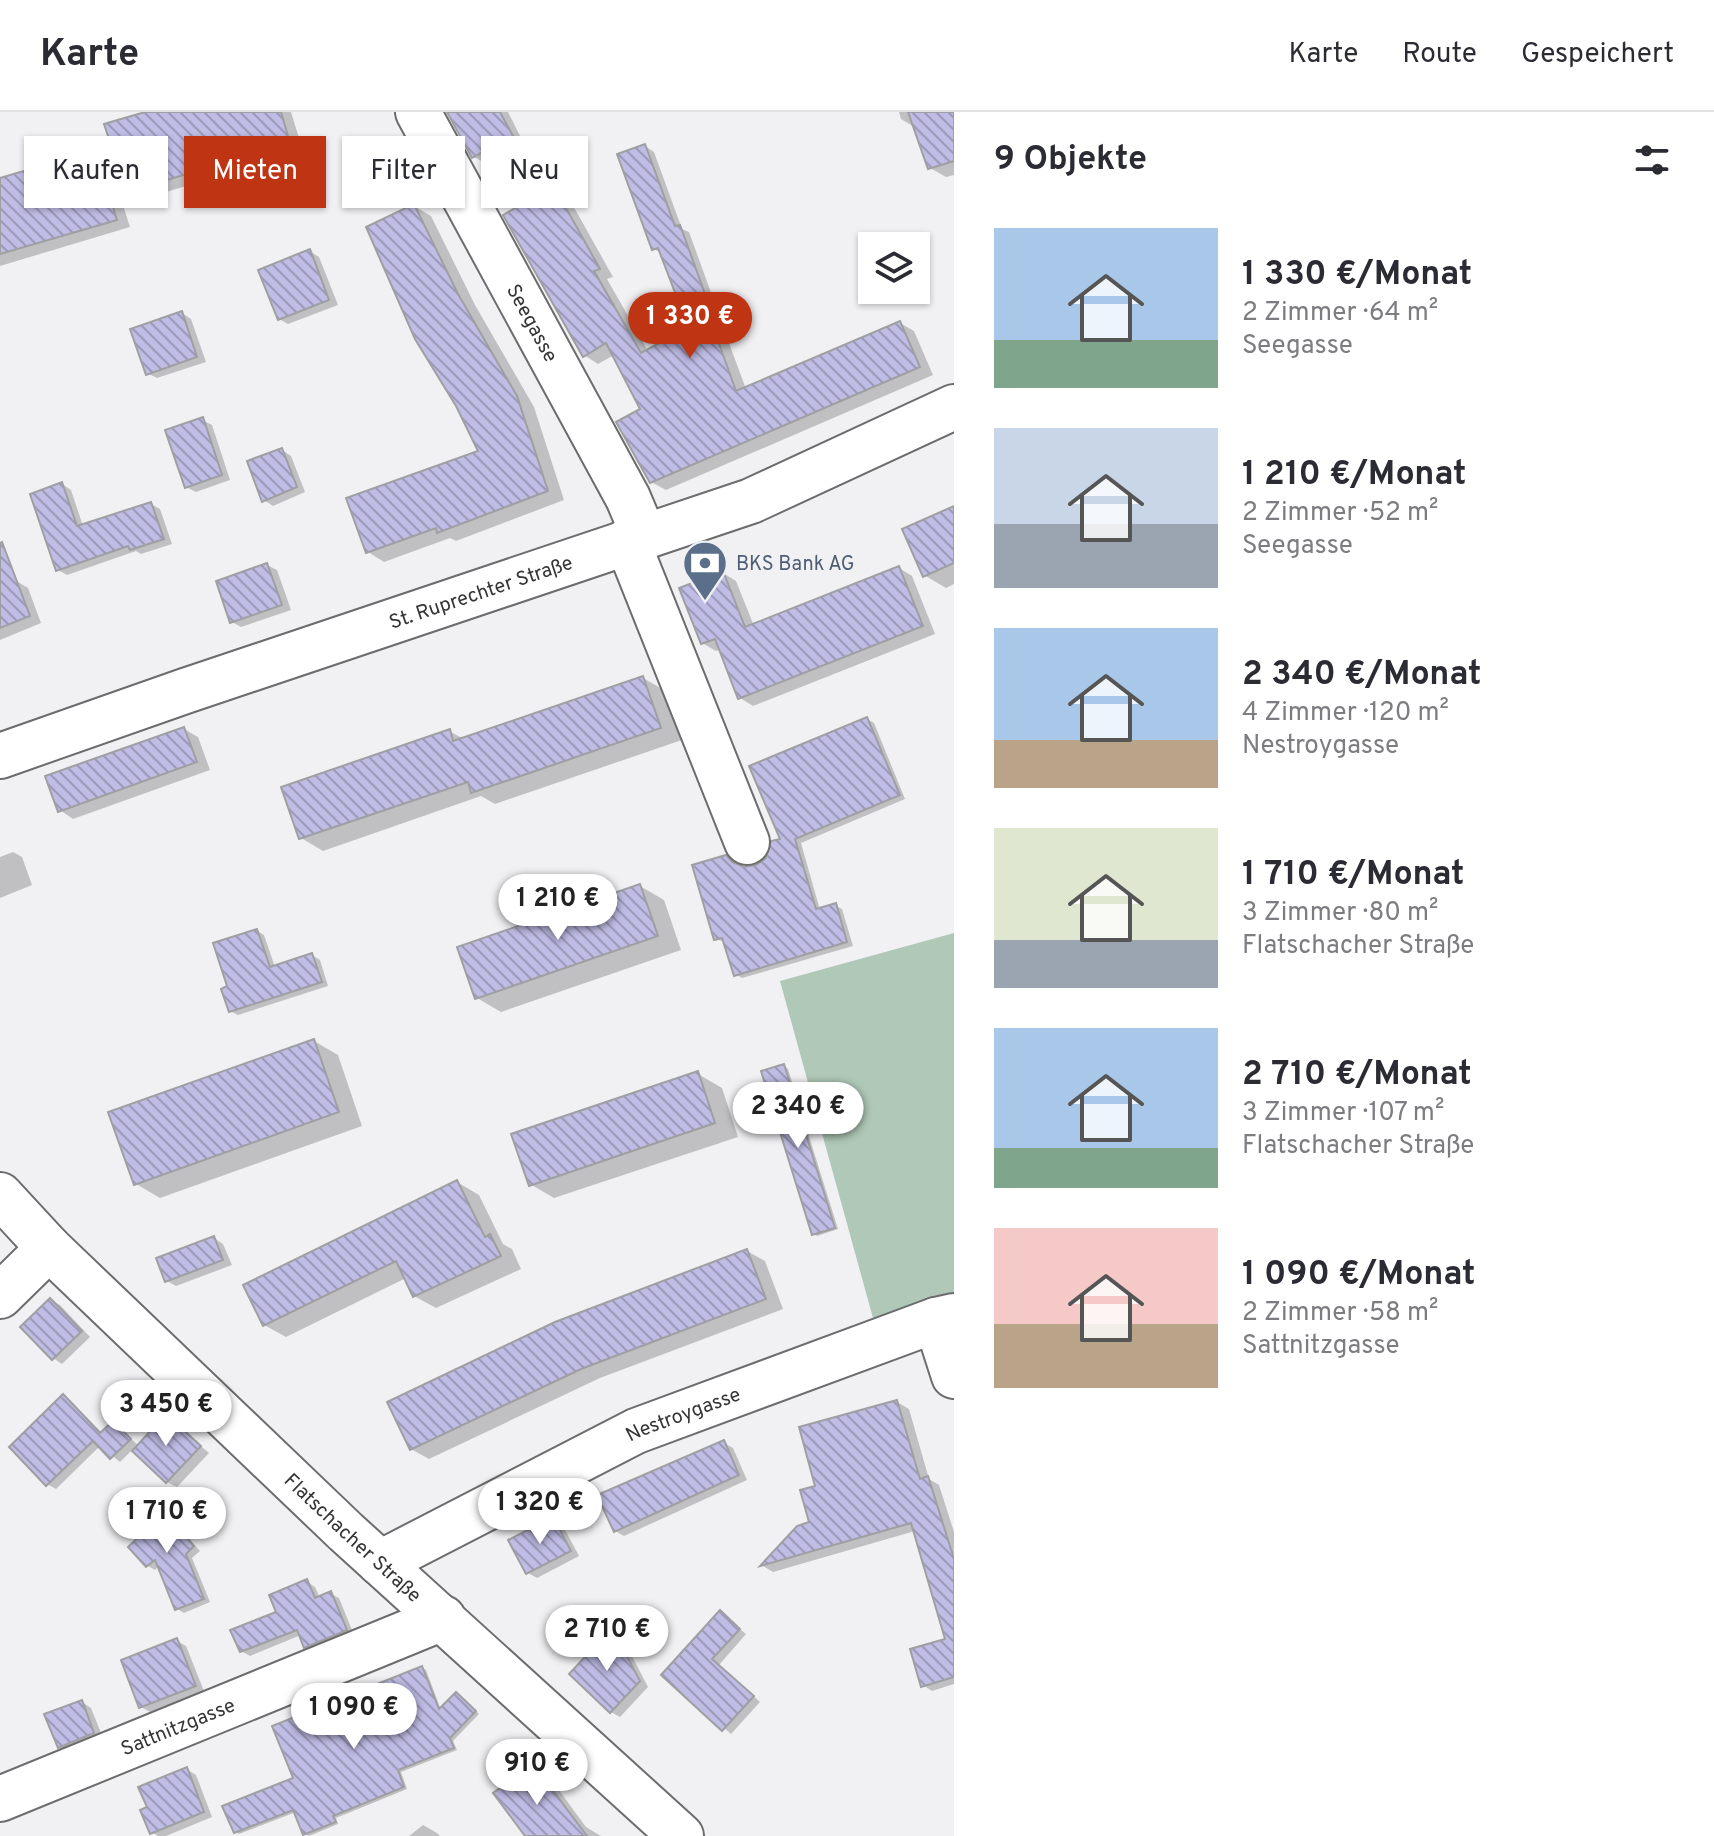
<!DOCTYPE html>
<html lang="de">
<head>
<meta charset="utf-8">
<style>
  :root { --surface:#fff; --page:#f2f2f3; --text:#2b2b33; --muted:#7c7c81; --line:#e1e1e2; --accent:#bf3513 }
  body { margin:0; font-family:Overpass,sans-serif; background:var(--page); color:var(--text); height:100vh; display:flex; flex-direction:column; font-size:30px; white-space:nowrap }
  * { box-sizing:border-box; margin:0 }
  p { font-size:26px; color:var(--muted) }
  .icon { flex:none; width:44px; height:44px; fill:none; stroke:currentColor; stroke-width:2; stroke-linecap:round; stroke-linejoin:round }
  .map { position:relative; flex:1; overflow:hidden }
  .details { display:flex; flex-direction:column; background:var(--surface); width:760px }
  .details>* { flex:none }
  .guide { position:absolute; left:24px; top:24px; width:760px; height:72px; display:flex; gap:16px }
  .controls { position:absolute; left:858px; top:120px; display:grid; gap:16px }
  .controls a { display:grid; place-items:center; width:72px; height:72px; border-radius:0px; background:var(--surface); box-shadow:0 2px 6px #0004; font-size:40px }
  .price { position:absolute; translate:-50% -68px; padding:0 18px; border-radius:28px; background:#fff; color:#222; font-size:26px; line-height:52px; filter:drop-shadow(0 2px 4px #0008) }
  .price::after { content:''; position:absolute; left:50%; top:48px; width:24px; height:18px; margin-left:-12px; background:inherit; clip-path:polygon(0 0,100% 0,50% 100%) }
  .price.current { background:var(--accent); color:#fff }
  ul { padding:0; list-style:none }
  li { display:flex; align-items:center; gap:24px; height:200px; padding:0 40px }
  li span { display:grid; place-items:center; flex:none; width:224px; height:160px; border-radius:0px; color:#555 }
  li>.icon { margin-inline-start:auto }
  span .icon { width:96px; height:96px; fill:#fffc; stroke-width:1 }
  li b { font-size:34px }
  h2 { display:flex; justify-content:space-between; align-items:center; height:96px; padding:0 40px; font-size:34px }
  .tag { padding:0 28px; border-radius:0px; background:var(--surface); box-shadow:0 2px 6px #0004; font-size:28px; line-height:72px }
  .tag.current { background:var(--accent); color:#fff }
  header { display:flex; align-items:center; gap:48px; box-sizing:border-box; height:112px; padding:0 40px; background:var(--surface); border-bottom:2px solid var(--line) }
  header strong { font-size:38px }
  nav { display:flex; gap:44px; margin-inline-start:auto; font-size:28px }
  main { display:flex; flex:1; min-height:0 }
  .map>svg:first-child { display:block }
</style>
</head>
<body>
<header>
<strong>Karte</strong>
<nav><a>Karte</a><a>Route</a><a>Gespeichert</a></nav>
</header>
<main>
<div class="map">
<svg width="954" height="1724" viewBox="0 0 954 1724">
  <defs>
    <pattern id="building-back-hatch" width="6" height="6" patternUnits="userSpaceOnUse" patternTransform="scale(2)"><rect width="6" height="6" fill="#bfbce5"/><path d="M-1 5l2 2M0 0l6 6M5-1l2 2" fill="none" stroke="#9c9aba"/></pattern>
  </defs>
  <rect width="100%" height="100%" fill="#f1f1f4"/>
  <polygon fill="#afc8b7" points="954,821 954,1183 873,1206 780,869"/>
  <g fill="#0003">
    <polygon points="152,0 291,0 303,39 123,93 130,115 0,154 0,68 113,35"/>
    <polygon points="450,0 508,0 523,30 485,51 474,45"/>
    <polygon points="899,0 954,0 954,63 946,65 930,56 916,16 901,7"/>
    <polygon points="645,34 654,40 682,117 689,120 713,186 690,195 680,190 663,142 654,137"/>
    <polygon points="541,84 556,92 561,89 575,97 613,165 607,167 648,239 708,207 723,215 746,277 900,211 914,219 933,263 666,378 651,370 643,298 614,243 598,252 584,243"/>
    <polygon points="414,94 431,104 475,193 534,295 564,388 456,429 450,426 384,450 368,440 481,340"/>
    <polygon points="309,139 319,145 338,193 288,212 279,207"/>
    <polygon points="182,201 191,207 206,250 157,266 147,261"/>
    <polygon points="202,308 212,313 230,368 196,380 186,375"/>
    <polygon points="282,338 291,344 305,380 273,394 264,388"/>
    <polygon points="62,372 71,378 83,414 151,392 160,397 172,432 141,442 136,439 67,463 58,458"/>
    <polygon points="954,396 954,472 946,476 924,463"/>
    <polygon points="267,453 277,458 291,498 241,515 232,510"/>
    <polygon points="899,456 912,464 935,522 753,594 740,586 721,537 716,539 702,531 723,461 736,469 754,514"/>
    <polygon points="0,459 28,476 41,511 0,528"/>
    <polygon points="643,566 664,578 682,628 495,692 481,684 323,739 301,726 449,619 464,627"/>
    <polygon points="867,607 874,611 905,687 801,731 820,798 836,794 842,797 853,834 742,866 735,862 725,830 716,827 726,745 742,757 756,755 769,746"/>
    <polygon points="184,617 198,625 210,658 73,707 60,698"/>
    <polygon points="13,740 22,745 32,773 0,786 0,745"/>
    <polygon points="640,774 664,788 681,838 501,900 477,886"/>
    <polygon points="257,819 264,823 275,855 312,843 320,848 328,874 238,903 230,899 229,876"/>
    <polygon points="314,929 338,943 362,1014 160,1086 136,1072"/>
    <polygon points="784,954 788,957 838,1117 817,1124 813,1121"/>
    <polygon points="698,962 722,976 738,1025 554,1086 530,1072"/>
    <polygon points="457,1070 479,1083 503,1132 512,1137 521,1157 436,1196 414,1184 406,1166 286,1225 264,1213"/>
    <polygon points="214,1126 223,1132 232,1153 176,1174 167,1169"/>
    <polygon points="747,1139 765,1149 783,1197 600,1266 429,1347 411,1337"/>
    <polygon points="51,1188 60,1193 90,1225 62,1252 53,1246"/>
    <polygon points="63,1285 71,1289 103,1322 113,1311 139,1334 167,1305 209,1341 177,1375 167,1370 133,1337 120,1350 100,1334 56,1377 47,1372"/>
    <polygon points="897,1290 909,1297 929,1367 939,1373 954,1420 954,1519 915,1419 773,1460 763,1454 798,1416 811,1411 818,1375"/>
    <polygon points="724,1331 733,1336 747,1368 624,1424 615,1419"/>
    <polygon points="153,1390 160,1394 200,1439 192,1446 210,1490 184,1501 177,1497 159,1453 155,1458 148,1454"/>
    <polygon points="553,1407 562,1412 579,1444 537,1466 528,1461 511,1429"/>
    <polygon points="307,1470 315,1475 320,1486 331,1482 339,1486 354,1523 314,1539 306,1534 301,1523 250,1544 241,1539"/>
    <polygon points="720,1501 746,1522 719,1553 760,1590 731,1622 664,1563"/>
    <polygon points="612,1518 621,1523 648,1575 620,1605 611,1600"/>
    <polygon points="954,1526 954,1572 932,1579 923,1573"/>
    <polygon points="177,1529 186,1534 204,1579 150,1600 141,1595"/>
    <polygon points="422,1556 426,1558 441,1598 460,1584 479,1602 453,1629 457,1638 401,1660 407,1677 336,1706 338,1712 309,1724 305,1722 296,1700 239,1722 235,1720"/>
    <polygon points="82,1590 91,1596 103,1626 68,1640 59,1635"/>
    <polygon points="533,1654 547,1662 586,1715 601,1724 528,1724"/>
    <polygon points="186,1657 196,1663 212,1705 166,1724 158,1724 152,1720 149,1696"/>
    <polygon points="423,1713 437,1721 440,1724 409,1724"/>
  </g>
  <g fill="url(#building-back-hatch)" stroke="#9f9fa2" stroke-width="2">
    <polygon points="145,0 281,0 290,31 110,85 117,108 0,142 0,66 111,33 104,12"/>
    <polygon points="447,0 500,0 513,24 472,46"/>
    <polygon points="908,0 954,0 954,49 928,57"/>
    <polygon points="645,32 675,114 680,113 705,182 679,191 658,136 652,138 617,42"/>
    <polygon points="541,81 548,94 561,87 600,157 594,159 641,241 709,204 736,279 900,209 920,255 650,371 616,310 640,297 606,231 583,245 503,103"/>
    <polygon points="414,92 458,182 517,284 548,379 437,421 436,416 366,441 346,386 478,339 456,294 415,227 366,115"/>
    <polygon points="310,137 329,188 278,208 258,158"/>
    <polygon points="182,199 197,245 146,263 130,217"/>
    <polygon points="203,305 222,363 185,376 165,318"/>
    <polygon points="282,336 297,375 262,390 247,349"/>
    <polygon points="62,370 77,414 151,390 164,427 130,438 128,434 56,459 30,382"/>
    <polygon points="954,394 954,451 923,465 902,417"/>
    <polygon points="2,430 30,504 0,516 0,431"/>
    <polygon points="267,451 282,493 230,511 216,469"/>
    <polygon points="899,454 923,514 738,587 715,527 701,532 679,476 723,459 745,515"/>
    <polygon points="643,564 661,616 471,681 468,670 299,727 281,675 450,617 453,629"/>
    <polygon points="867,605 900,683 795,727 816,797 836,791 847,830 734,864 722,826 714,828 692,753 726,743 732,750 744,755 756,753 766,746 771,729 780,727 749,654"/>
    <polygon points="184,615 197,650 58,700 45,664"/>
    <polygon points="640,772 658,824 475,887 457,835"/>
    <polygon points="257,817 270,855 312,841 322,870 229,900 221,877 227,874 213,831"/>
    <polygon points="314,927 339,1000 134,1073 108,1000"/>
    <polygon points="784,952 835,1116 812,1123 761,959"/>
    <polygon points="698,959 715,1011 529,1074 511,1022"/>
    <polygon points="457,1068 485,1125 490,1122 501,1144 413,1185 396,1149 263,1214 243,1173"/>
    <polygon points="214,1124 223,1148 165,1170 156,1146"/>
    <polygon points="747,1137 766,1187 581,1257 410,1338 387,1290 555,1210"/>
    <polygon points="50,1186 82,1219 52,1248 20,1215"/>
    <polygon points="63,1282 100,1321 113,1309 131,1327 110,1347 93,1329 46,1374 9,1335"/>
    <polygon points="897,1288 920,1367 928,1364 954,1447 954,1565 921,1575 910,1537 945,1527 911,1411 760,1454 797,1414 809,1410 800,1378 815,1374 799,1315"/>
    <polygon points="166,1302 201,1334 166,1371 132,1339"/>
    <polygon points="724,1328 739,1363 614,1420 597,1383"/>
    <polygon points="153,1388 194,1434 186,1442 204,1487 175,1498 155,1448 146,1455 128,1435 146,1418 134,1405"/>
    <polygon points="553,1405 571,1439 526,1462 508,1428"/>
    <polygon points="307,1467 315,1486 331,1479 347,1518 304,1536 297,1518 240,1540 230,1518 276,1500 269,1483"/>
    <polygon points="720,1498 740,1517 712,1547 754,1584 722,1619 661,1563"/>
    <polygon points="612,1516 640,1569 610,1601 569,1562"/>
    <polygon points="177,1526 196,1574 139,1596 121,1548"/>
    <polygon points="422,1554 439,1597 456,1580 476,1599 450,1626 454,1636 398,1658 404,1675 333,1704 336,1710 303,1723 293,1698 234,1721 222,1694 293,1666 272,1614"/>
    <polygon points="82,1588 94,1621 58,1636 44,1602"/>
    <polygon points="533,1652 587,1724 525,1724 493,1681"/>
    <polygon points="187,1655 204,1700 150,1722 140,1698 147,1695 138,1675"/>
  </g>
  <g fill="none" stroke-linecap="round" stroke-linejoin="round">
    <g stroke="#6c6c6e" stroke-width="48">
      <g id="minor">
        <path id="s1" d="M418,0l210,386 16,38"/>
        <polyline points="627,429 747,730"/>
        <path id="s2" d="M0,644l185,-65 566,-190 203,-94"/>
        <path id="s3" d="M0,1083l49,53 297,284 335,304"/>
        <polyline points="0,1184 49,1136"/>
        <polyline points="936,1208 954,1264"/>
        <path id="s4" d="M380,1451l256,-132 300,-111 18,-4"/>
        <path id="s5" d="M0,1687l443,-181"/>
      </g>
    </g>
    <use href="#minor" stroke="#fff" stroke-width="44"/>
  </g>
  <defs>
    <g id="bank-pin" transform="scale(2.3)"><path d="M0 17L-7.5 6A9.5 9.5 0 1 1 7.5 6Z" fill="#5c6f8a" stroke="#f1f1f4"/><path d="M-6-4H6V4H-6ZM0-2.3a2.3 2.3 0 1 0 0 4.6a2.3 2.3 0 1 0 0-4.6Z" fill="#fff"/></g>
  </defs>
  <g fill-rule="evenodd">
    <use href="#bank-pin" x="705" y="451"/>
  </g>
  <g text-anchor="middle" stroke-width="6" stroke-linejoin="round" paint-order="stroke">
    <g font-size="20" fill="#353536" stroke="#f1f1f4">
      <text dy="7" stroke="none"><textPath href="#s1" startOffset="240">Seegasse</textPath></text>
      <text dy="7" stroke="none"><textPath href="#s2" startOffset="508">St. Ruprechter Straße</textPath></text>
      <text dy="7" stroke="none"><textPath href="#s4" startOffset="338">Nestroygasse</textPath></text>
      <text dy="7" stroke="none"><textPath href="#s3" startOffset="492">Flatschacher Straße</textPath></text>
      <text dy="7" stroke="none"><textPath href="#s5" startOffset="192">Sattnitzgasse</textPath></text>
    </g>
    <g font-size="20" fill="#4e5e75" stroke="#f1f1f4" text-anchor="start">
      <text x="736" y="458">BKS Bank AG</text>
    </g>
  </g>
</svg>
<div class="controls">
<a><svg class="icon" aria-label="layers" viewBox="0 0 24 24"><path d="M12 4l9 5-9 5-9-5zM3 14l9 5 9-5"/></svg></a>
</div>
<b class="price current" style="left:690px;top:248px">1 330 €</b>
<b class="price" style="left:558px;top:830px">1 210 €</b>
<b class="price" style="left:798px;top:1038px">2 340 €</b>
<b class="price" style="left:166px;top:1336px">3 450 €</b>
<b class="price" style="left:540px;top:1434px">1 320 €</b>
<b class="price" style="left:167px;top:1443px">1 710 €</b>
<b class="price" style="left:607px;top:1561px">2 710 €</b>
<b class="price" style="left:354px;top:1639px">1 090 €</b>
<b class="price" style="left:537px;top:1695px">910 €</b>
<div class="guide">
<a class="tag">Kaufen</a>
<a class="tag current">Mieten</a>
<a class="tag">Filter</a>
<a class="tag">Neu</a>
</div>
</div>
<section class="details">
<h2>9 Objekte<svg class="icon" aria-label="filters" viewBox="0 0 24 24"><path d="M4 7h16M4 17h16"/><circle cx="9" cy="7" r="2"/><circle cx="15" cy="17" r="2"/></svg></h2>
<ul>
<li><span style="background:linear-gradient(#a9c7e8 70%,#7fa58c 0)"><svg class="icon" aria-label="home" viewBox="0 0 24 24"><path d="M3 11l9-7 9 7M6 9v11h12V9"/></svg></span><div><b>1 330 €/Monat</b><p>2 Zimmer · 64 m²</p><p>Seegasse</p></div></li>
<li><span style="background:linear-gradient(#c9d6e8 60%,#9aa5b1 0)"><svg class="icon" aria-label="home" viewBox="0 0 24 24"><path d="M3 11l9-7 9 7M6 9v11h12V9"/></svg></span><div><b>1 210 €/Monat</b><p>2 Zimmer · 52 m²</p><p>Seegasse</p></div></li>
<li><span style="background:linear-gradient(#a9c7e8 70%,#b9a48a 0)"><svg class="icon" aria-label="home" viewBox="0 0 24 24"><path d="M3 11l9-7 9 7M6 9v11h12V9"/></svg></span><div><b>2 340 €/Monat</b><p>4 Zimmer · 120 m²</p><p>Nestroygasse</p></div></li>
<li><span style="background:linear-gradient(#dfe7d0 70%,#9aa5b1 0)"><svg class="icon" aria-label="home" viewBox="0 0 24 24"><path d="M3 11l9-7 9 7M6 9v11h12V9"/></svg></span><div><b>1 710 €/Monat</b><p>3 Zimmer · 80 m²</p><p>Flatschacher Straße</p></div></li>
<li><span style="background:linear-gradient(#a9c7e8 75%,#7fa58c 0)"><svg class="icon" aria-label="home" viewBox="0 0 24 24"><path d="M3 11l9-7 9 7M6 9v11h12V9"/></svg></span><div><b>2 710 €/Monat</b><p>3 Zimmer · 107 m²</p><p>Flatschacher Straße</p></div></li>
<li><span style="background:linear-gradient(#f6c9c9 60%,#b9a48a 0)"><svg class="icon" aria-label="home" viewBox="0 0 24 24"><path d="M3 11l9-7 9 7M6 9v11h12V9"/></svg></span><div><b>1 090 €/Monat</b><p>2 Zimmer · 58 m²</p><p>Sattnitzgasse</p></div></li>
</ul>
</section>
</main>
</body>
</html>
